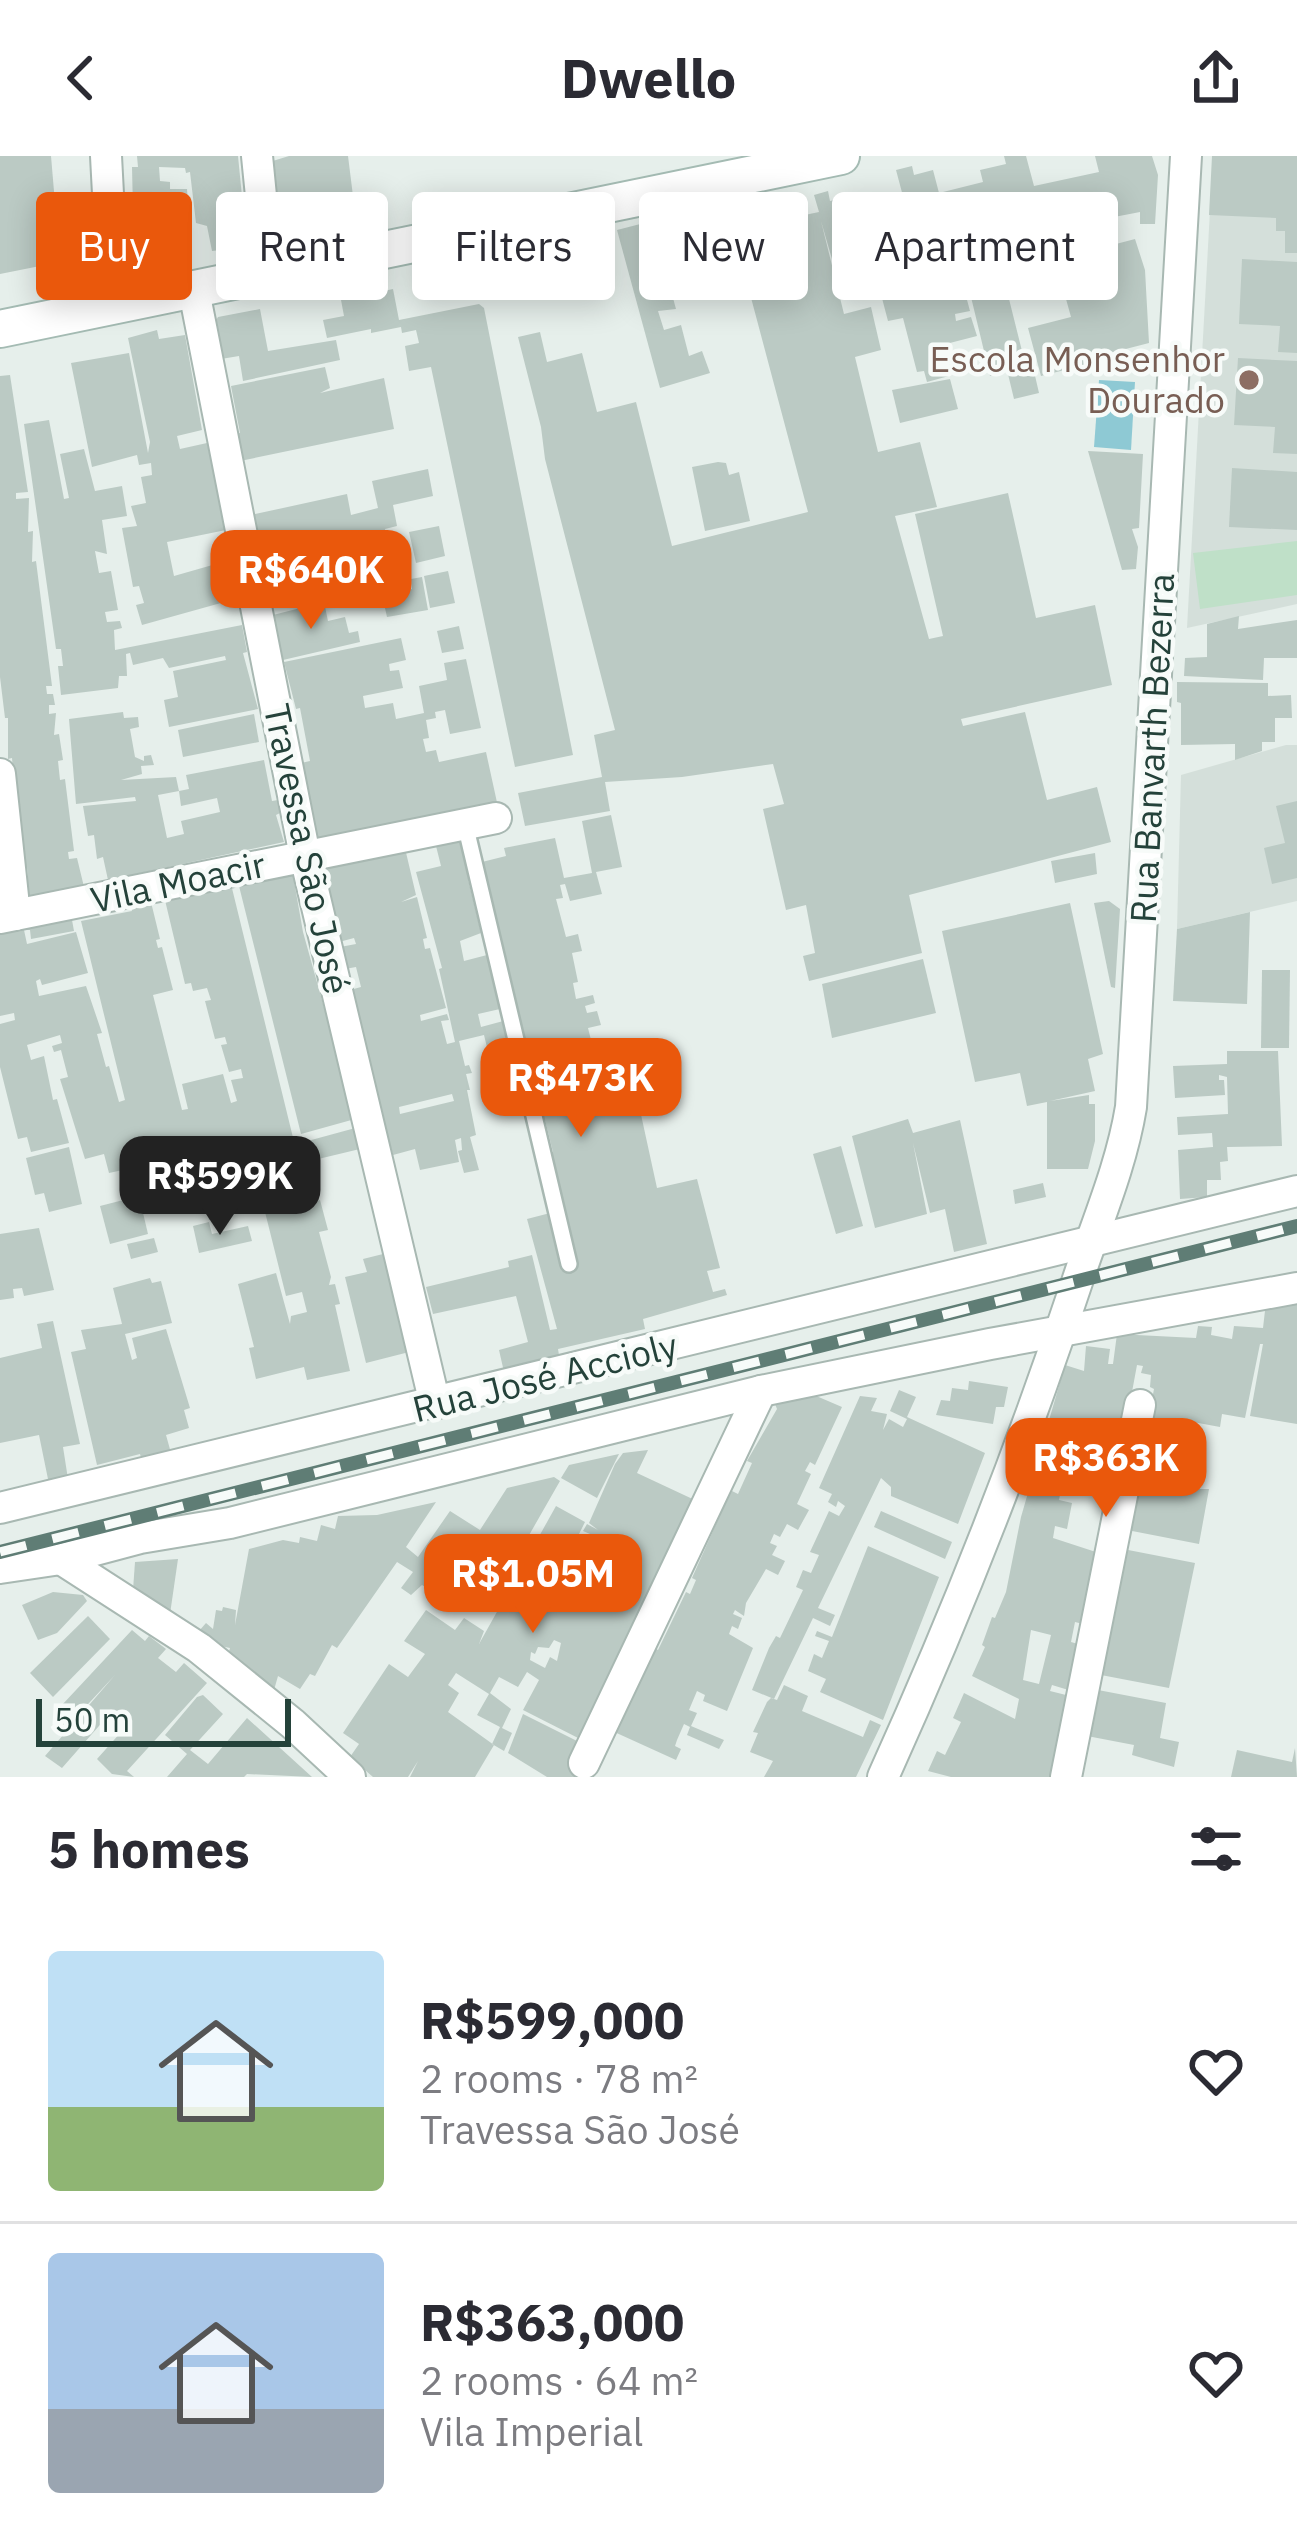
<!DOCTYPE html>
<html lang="en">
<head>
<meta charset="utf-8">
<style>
  :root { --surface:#fff; --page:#f7f7f7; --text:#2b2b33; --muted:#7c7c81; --line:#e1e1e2; --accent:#ea580c }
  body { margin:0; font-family:"IBM Plex Sans",sans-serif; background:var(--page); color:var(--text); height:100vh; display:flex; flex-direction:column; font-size:45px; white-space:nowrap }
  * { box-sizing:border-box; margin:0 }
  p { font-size:39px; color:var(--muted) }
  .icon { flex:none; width:66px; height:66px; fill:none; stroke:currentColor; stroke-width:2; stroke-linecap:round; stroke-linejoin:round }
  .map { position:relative; height:1621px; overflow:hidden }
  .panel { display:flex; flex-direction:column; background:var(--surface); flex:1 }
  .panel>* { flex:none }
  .banner { position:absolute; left:36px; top:36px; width:1227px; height:108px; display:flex; gap:24px }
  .scale { position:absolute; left:36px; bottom:30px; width:255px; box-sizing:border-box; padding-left:12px; border:6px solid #24423a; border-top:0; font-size:33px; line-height:42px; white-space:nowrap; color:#24423a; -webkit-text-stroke:9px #f7fbf9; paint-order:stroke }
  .price { position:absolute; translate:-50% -102px; padding:0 27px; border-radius:24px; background:var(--accent); color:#fff; font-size:39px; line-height:78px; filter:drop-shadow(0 3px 6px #0008) }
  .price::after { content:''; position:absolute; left:50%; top:72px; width:36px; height:27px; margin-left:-18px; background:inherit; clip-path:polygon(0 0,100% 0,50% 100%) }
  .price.active { background:#222; color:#fff }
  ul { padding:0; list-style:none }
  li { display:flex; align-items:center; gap:36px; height:300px; padding:0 48px }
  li+li { border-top:3px solid var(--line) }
  li span { display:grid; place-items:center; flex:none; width:336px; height:240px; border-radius:12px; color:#555 }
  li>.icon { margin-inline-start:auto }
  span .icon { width:144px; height:144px; fill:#fffc; stroke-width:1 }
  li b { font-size:51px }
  h2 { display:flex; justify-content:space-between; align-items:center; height:144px; padding:0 48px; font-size:51px }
  .pill { padding:0 42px; border-radius:12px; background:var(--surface); box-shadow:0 6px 30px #0003; font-size:42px; line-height:108px }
  .pill.active { background:var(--accent); color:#fff }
  header { display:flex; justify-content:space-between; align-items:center; height:156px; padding:0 48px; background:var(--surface); font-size:54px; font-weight:700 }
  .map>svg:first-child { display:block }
</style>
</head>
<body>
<header><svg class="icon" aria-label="back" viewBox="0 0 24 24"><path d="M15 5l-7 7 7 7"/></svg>Dwello<svg class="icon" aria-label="share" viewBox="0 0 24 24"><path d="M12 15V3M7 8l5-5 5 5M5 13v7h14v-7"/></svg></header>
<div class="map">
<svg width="1297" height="1621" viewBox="0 0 1297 1621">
  <rect width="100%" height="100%" fill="#e6efeb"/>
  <g fill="#d4dfda">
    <polygon points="1213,0 1297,0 1297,448 1187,472"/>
    <polygon points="1286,589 1297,589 1297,745 1177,773 1181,619"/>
  </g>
  <polygon fill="#bfe0c8" points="1297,385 1297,439 1200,453 1193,397"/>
  <polygon fill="#8ec9d4" points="1099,224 1135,226 1131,294 1094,291"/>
  <g fill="#bbcac4" fill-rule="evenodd">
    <polygon points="0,0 51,0 60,106 0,118"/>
    <polygon points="137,0 238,0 247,91 212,95 207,70 196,67 190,16 186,17 185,12 159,11 160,25 170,26 170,33 187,33 191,87 171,89 172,101 133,106 130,55 133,54 132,11 138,11"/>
    <polygon points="289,0 348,0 356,64 277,82 263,8"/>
    <polygon points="1004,0 1026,0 1034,30 1099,16 1095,0 1152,0 1158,19 1155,68 1140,68 1140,56 1109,62 1116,88 1135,83 1145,114 1149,187 1083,204 1084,209 1041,220 1028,172 1071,161 1051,89 1060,87 1056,72 1047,74 1046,70 1026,76 1020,56 1016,57 1027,95 1004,101 991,56 947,69 955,98 947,100 948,105 956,103 970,155 955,158 956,165 971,161 977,180 942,189 949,220 927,226 924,215 917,216 903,162 888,165 867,85 912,74 896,14 912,10 914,19 933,14 939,37 983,26 980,14 1006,8"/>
    <polygon points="1212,0 1297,0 1297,97 1285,97 1285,75 1276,75 1276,62 1209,59"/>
    <polygon points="828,35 830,45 843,42 859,103 834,110 821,65 844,158 871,151 881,194 855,201 878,296 920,286 937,351 895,360 929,483 943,480 915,358 1008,337 1036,462 1095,449 1112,529 961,563 963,570 1025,556 1047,644 1097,631 1111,686 909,739 922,797 809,825 803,800 815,797 806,749 786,754 763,653 784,648 773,608 682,621 605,626 610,655 525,670 518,637 602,621 594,579 615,574 545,303 541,271 518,181 540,176 547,206 582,197 597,256 636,246 672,390 808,356 733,74 819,56 814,39"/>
    <polygon points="725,59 743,129 710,137 692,68"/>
    <polygon points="652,65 676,153 658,155 664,174 681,169 689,200 702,195 710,217 660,232 617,74"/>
    <polygon points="1242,103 1297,106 1297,197 1278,196 1280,170 1239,168"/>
    <polygon points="991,105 996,107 1004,123 1026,211 1033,211 1039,237 1014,243 1007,214 990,220 965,116"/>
    <polygon points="393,133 399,164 479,148 484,152 573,599 515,611 431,211 409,215 405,190 419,187 416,174 402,177 401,171 371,177 371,173 327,182 323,164 344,160 341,144"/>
    <polygon points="260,153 268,195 336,184 340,204 243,225 239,200 221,203 213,169 218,161"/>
    <polygon points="157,174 159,183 185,179 202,274 177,280 180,293 207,287 226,374 167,386 174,420 216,408 228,445 142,469 136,449 144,447 139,430 133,431 122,372 137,370 131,350 146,347 141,321 152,319 151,307 139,309 137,299 92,311 71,207 129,197 148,297 150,286 128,182"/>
    <polygon points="1238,202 1297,205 1297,298 1273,297 1275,271 1234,269"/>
    <polygon points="325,211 330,232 320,237 384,222 394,273 240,305 234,278 240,277 231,230"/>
    <polygon points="10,219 28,336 16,337 16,343 29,342 28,376 33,375 32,406 36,405 52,530 46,530 47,538 53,538 55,549 49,549 49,558 56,557 54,579 59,578 63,604 58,605 60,624 65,623 74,695 68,696 69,703 77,702 85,735 25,746 22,723 28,723 27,711 21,712 12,602 8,603 8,562 5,562 0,521 0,220"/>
    <polygon points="950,223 958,253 900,267 892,234"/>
    <polygon points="49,264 64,343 69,342 60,298 84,293 95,335 122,330 127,360 102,364 107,398 95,395 99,417 111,415 118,454 105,456 107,466 120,465 122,472 114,474 115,494 242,469 247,496 243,497 258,553 169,571 164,544 178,541 173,515 226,504 225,500 169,512 163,502 133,509 130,497 126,498 127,520 119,520 118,532 61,539 58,510 63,510 61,493 56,493 24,268"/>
    <polygon points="1088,295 1143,298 1139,372 1132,373 1138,391 1136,413 1122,414"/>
    <polygon points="718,306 726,307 729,319 739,316 750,365 705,375 692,311"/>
    <polygon points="1232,312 1297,316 1297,374 1229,371"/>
    <polygon points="428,313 433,340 393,349 397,370 385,373 386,377 261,404 251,359 347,338 351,359 378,352 372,325"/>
    <polygon points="439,370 445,400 416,407 409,376"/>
    <polygon points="368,393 374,422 297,440 291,413"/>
    <polygon points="448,415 455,447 430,452 424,420"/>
    <polygon points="422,421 428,454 387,461 382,439 412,433 411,423"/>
    <polygon points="324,446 328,465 345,461 349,477 358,475 360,486 283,504 273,459"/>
    <polygon points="1239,460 1238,473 1297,464 1297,502 1264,502 1263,524 1184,520 1185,502 1207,501 1207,468"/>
    <polygon points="459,470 464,493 442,497 437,475"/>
    <polygon points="401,482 406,504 389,508 390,515 399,514 403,532 363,540 365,552 393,547 396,563 424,557 419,530 447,524 444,507 466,503 481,572 450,578 445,554 435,556 436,562 426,564 429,582 423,583 426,596 436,594 439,606 486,596 498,651 318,687 301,607 310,605 300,552 296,553 284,506"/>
    <polygon points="1177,526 1268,527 1268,540 1291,539 1292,562 1275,562 1275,586 1262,586 1262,595 1235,604 1235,588 1181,589 1181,547 1177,546"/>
    <path d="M123,556l1,6 14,-1 1,10 -9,2 5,28 9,4v-5l7,-1 3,10 -13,1 1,8 -21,6 55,-3 3,14 10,-2 -3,-14 78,-15 8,41 6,-1 2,13 -4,2 8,27 -176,38 -5,-23 -6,2 -3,-24 -6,1 -5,-30 53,-5 -1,-4 -59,7 -7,-85zM179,635l2,15 36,-8 3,14 -39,9 3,13 -17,4 -9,-43z"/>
    <polygon points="254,558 259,586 183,601 178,574"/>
    <polygon points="1297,645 1297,722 1272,728 1264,692 1285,687 1276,650"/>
    <polygon points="611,659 622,711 596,716 602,738 570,745 565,728 560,729 563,742 556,743 566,781 578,778 582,795 572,797 578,826 573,827 576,843 593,839 595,847 585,850 587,857 597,855 601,869 588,872 592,888 595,887 599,905 626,899 628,905 613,909 614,917 622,916 626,929 633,927 637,942 623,946 620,931 596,937 599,951 619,947 622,958 640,954 657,1032 697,1023 720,1112 707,1115 713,1136 725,1133 727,1139 643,1163 645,1173 558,1193 559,1199 533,1206 536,1219 504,1216 499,1194 528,1186 516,1140 433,1158 426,1131 509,1111 508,1105 532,1099 550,1174 557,1173 527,1063 554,1056 547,997 553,996 545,964 536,966 482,706 506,700 504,692 555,682 564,722 592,717 582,665"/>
    <path d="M461,676l12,46 -5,1 13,54 -21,8 4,20 23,-6 13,54 -22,5 3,13 26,-7 17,68 -26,5 -14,-58 -25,6 6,25 4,-1 3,8 -6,1 4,16h-3l9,45 -6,2 9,33 -15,3 -6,-22 4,-1 -1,-12 -6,2 4,22 -39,8 -5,-21 -22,6 -43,-165 11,-3 -5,-20 -11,2 -5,-22 16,-3 -2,-6 -15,4 -20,-80 85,-18 12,51 -15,7 16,-5 10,41 -4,1 2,10 5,-1 16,60 -26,7 1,6 26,-7 2,6 -8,1 6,23 8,-2 -16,-73 3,-1 -26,-96 25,-6 -7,-28zM452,938l2,7 -54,13 -1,-7z"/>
    <polygon points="1095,697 1097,718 1055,727 1051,705"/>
    <polygon points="291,708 303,776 355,963 301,978 237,722"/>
    <polygon points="229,720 309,1047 320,1044 328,1074 319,1076 331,1121 329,1129 335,1128 340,1148 335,1149 350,1215 307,1224 304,1211 256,1223 249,1192 254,1191 238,1128 276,1117 290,1168 291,1160 307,1156 302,1136 286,1140 256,1020 201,1033 197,1017 225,1011 221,995 142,1017 141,1010 109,1017 104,998 85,1003 60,923 68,921 61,894 54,896 52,890 62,887 60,879 27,889 31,904 44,900 53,944 57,943 69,987 31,996 27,981 18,983 0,911 0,868 15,864 14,857 0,860 0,766 14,763 18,776 24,774 27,788 76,776 88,817 42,829 40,823 36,825 39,840 86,830 102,877 97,878 106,911 109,910 119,946 125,944 81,765 132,755 130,748 150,742 160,783 156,784 158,792 162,791 173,834 153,839 182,954 188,953 182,928 223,918 231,947 237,945 231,924 243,922 241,913 229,916 221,889 227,888 225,881 215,883 205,845 211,844 207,832 193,835 191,827 185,828 164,740"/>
    <polygon points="1109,745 1120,753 1115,832 1111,831 1094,747"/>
    <polygon points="1070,747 1103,898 1088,903 1095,935 1050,945 1089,939 1089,948 1095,948 1095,985 1088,1013 1047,1013 1047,946 1027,950 1020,917 975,926 942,775"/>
    <polygon points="70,753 74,775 31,783 30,774 24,774 21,762"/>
    <polygon points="1250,756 1247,848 1173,845 1177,773"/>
    <polygon points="923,803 936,857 832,882 822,828"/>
    <polygon points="1262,814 1290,814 1289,892 1261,892"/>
    <polygon points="1227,895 1278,895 1282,990 1227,991 1228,1005 1220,1006 1221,1024 1207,1024 1207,1041 1180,1043 1178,994 1213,991 1212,977 1178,979 1177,961 1228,958 1227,921 1219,919 1219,924 1224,924 1225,939 1175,942 1173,910 1227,908"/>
    <polygon points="908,963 913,977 960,964 987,1088 954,1096 945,1053 930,1057 913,987 927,1058 875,1072 852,980"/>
    <polygon points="359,971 364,992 310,1005 304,986"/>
    <polygon points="841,990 863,1070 836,1078 813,998"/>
    <polygon points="69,991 82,1048 49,1056 44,1037 35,1039 26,1002"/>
    <polygon points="1043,1027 1046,1041 1015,1048 1013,1034"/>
    <polygon points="139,1040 148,1078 110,1088 100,1050"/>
    <polygon points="229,1042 233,1058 209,1064 205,1048"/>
    <polygon points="209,1066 212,1078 248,1070 252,1085 199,1097 193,1070"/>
    <polygon points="39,1072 54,1134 24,1140 22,1132 13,1133 14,1142 0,1144 0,1078"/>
    <polygon points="154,1082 158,1096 131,1103 127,1088"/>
    <polygon points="387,1097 417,1194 366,1207 345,1121 367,1116 363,1103"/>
    <polygon points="150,1122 152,1127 161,1125 172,1167 125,1178 132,1204 137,1202 132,1182 166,1173 190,1252 184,1254 189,1272 166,1279 171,1297 142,1305 140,1298 97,1309 71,1196 86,1193 81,1174 122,1168 113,1132"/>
    <path d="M1297,1141v127l-47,-8 13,-72h-3l-15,74 -23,-4 -2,13 -27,-5 -6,33 -11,5 -2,13h-19l-1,6 30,5 -1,5h26l-10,55 -72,-14 27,-141 -4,-2 1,-12 -10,-2 2,-7 -6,-1 -18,97 -23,-3 -1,7 -29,-5 -7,39 13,3 -5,26 -12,-3 -2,12 49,16 -17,48 -2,22 -8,-2 -4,20 14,4 -10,46 -23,-7 -2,6 24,6 -17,80h-106l-23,-6 9,-20 8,4 16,-33 -8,-4 11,-25 51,26 4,-20 -47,-23 13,-29 -3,-2 10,-28 3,1 11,-26 15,-75 44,-152 19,6 2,-25 24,3 -2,15h5l4,-30 79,4 2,-12 14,1 -1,8 21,4 2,-13 29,2 3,-26zM1031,1474l20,5 -12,49 -16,-4z"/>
    <polygon points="53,1165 80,1288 63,1291 68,1323 49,1328 39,1279 0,1287 0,1202 42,1192 37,1168"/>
    <polygon points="969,1225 1008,1231 1004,1251 996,1251 993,1268 936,1259 941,1244 950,1245 952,1232 968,1234"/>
    <polygon points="899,1234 916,1241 907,1261 985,1297 958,1368 891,1340 891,1331 881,1322 818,1452 835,1459 830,1470 813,1462 774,1543 752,1534 769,1492 776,1480 780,1482 803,1434 796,1431 803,1414 811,1417 819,1399 810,1396 829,1355 839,1360 845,1350 838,1345 836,1351 828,1346 832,1338 819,1332 860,1240 877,1242 871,1255 887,1258 883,1274 889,1263 903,1271 907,1263 890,1255"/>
    <polygon points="814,1239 842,1251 815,1309 810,1306 805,1315 811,1318 797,1348 809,1354 798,1374 787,1368 780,1381 774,1378 770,1387 777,1390 772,1399 785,1405 778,1419 766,1413 746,1447 744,1460 735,1454 733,1458 742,1462 738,1473 732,1470 729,1478 753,1492 727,1555 703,1545 705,1539 697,1535 689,1554 697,1557 691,1570 724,1584 719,1593 687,1579 690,1571 684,1568 677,1584 675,1590 681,1593 676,1604 610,1574 651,1490 658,1494 686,1436 690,1438 696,1424 692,1422 725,1348 732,1335 738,1338 752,1307 747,1305 777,1253 775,1248"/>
    <path d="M648,1294l-11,23 62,29 -113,240 -63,-32 16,-30 -12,-8 -9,15 -19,-10 -9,16 21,16 -9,19 10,5 -8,18 -12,-7 8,-17 -23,-12 12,-21 -33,-21 -8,12 11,8 -11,19 46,33 -19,32h-65l8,-16 -10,16h-35l-23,-20 9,-13 -16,-11 46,-69 19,13 17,-23 -21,-13 22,-31 29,20 9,-12 20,13 -5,13 77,-138 29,16 -6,12 16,7 2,-4 -14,-6 4,-7 11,6 -9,-7 26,-59 8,-11zM554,1484l7,3 -4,18 -7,-4 -5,11 -15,-8 1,-8 4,2 3,-7 11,1z"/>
    <polygon points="619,1298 597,1342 561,1322 569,1309"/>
    <polygon points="554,1321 560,1325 500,1430 458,1407 438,1438 422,1429 411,1439 401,1432 413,1416 397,1406 337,1492 332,1489 315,1520 310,1518 300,1533 278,1520 274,1534 228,1499 230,1492 216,1489 199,1475 206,1467 213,1473 216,1454 222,1455 223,1451 236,1454 235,1469 249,1393 283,1384 299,1387 300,1381 317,1385 321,1369 335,1373 338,1360 377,1359 436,1346 406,1391 418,1401 450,1355 480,1374 507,1332"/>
    <polygon points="881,1355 952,1386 945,1403 874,1371"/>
    <polygon points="868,1390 939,1421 883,1564 820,1536 826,1523 808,1515 814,1498 822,1502 829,1485 815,1480 817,1475 832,1481"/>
    <polygon points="1123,1393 1195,1407 1169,1532 1101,1519"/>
    <polygon points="178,1403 170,1458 133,1434 135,1406"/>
    <polygon points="53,1436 83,1439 87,1445 57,1477 38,1484 22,1449"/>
    <polygon points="88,1460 110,1483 53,1541 30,1517"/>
    <polygon points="132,1474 145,1485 149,1480 166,1493 158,1502 176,1516 184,1507 207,1527 127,1615 134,1621 112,1618 97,1603 122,1575 106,1562 62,1612 45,1600 115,1519 77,1560 62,1549"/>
    <polygon points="784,1529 808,1540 802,1555 863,1581 870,1564 881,1569 856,1621 764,1621 773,1605 750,1596 758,1577 753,1576 767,1546 771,1542 777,1544"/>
    <polygon points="1098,1534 1166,1547 1160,1582 1179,1586 1174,1611 1132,1599 1134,1589 1087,1580"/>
    <polygon points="203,1539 223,1558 190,1594 208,1608 247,1562 312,1621 247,1618 244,1621 167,1621 187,1598 165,1579 197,1541"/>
    <polygon points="523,1558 585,1589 587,1621 547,1621 508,1597"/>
    <polygon points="1295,1592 1297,1621 1231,1621 1237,1594 1292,1606"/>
  </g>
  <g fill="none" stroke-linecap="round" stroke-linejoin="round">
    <g stroke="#a8b8b2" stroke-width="20">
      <polyline id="lane" points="465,668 569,1108"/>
    </g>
    <g stroke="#a8b8b2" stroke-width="34">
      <g id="street">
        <polyline points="106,0 114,152"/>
        <polyline points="257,0 269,120"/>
        <polyline points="194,135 305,700 435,1248"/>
        <polyline points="0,618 15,759"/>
        <polyline points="0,762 496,662"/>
        <polyline points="0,1352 1297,1035"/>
        <polyline points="61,1403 199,1492 293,1568 350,1621"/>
        <polyline points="0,1412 61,1403 140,1382 230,1367 761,1235 990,1188 1297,1132"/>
        <polyline points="584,1607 761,1235"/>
        <path d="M883,1621c73,-161 138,-326 194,-495 19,-58 44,-114 54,-175l55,-951"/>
        <polyline points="1066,1621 1140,1249"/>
      </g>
    </g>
    <g stroke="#a4bbb3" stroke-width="40">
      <polyline id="secondary" points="0,173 841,0"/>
    </g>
    <use href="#lane" stroke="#fff" stroke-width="15"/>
    <use href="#street" stroke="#fff" stroke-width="30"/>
    <use href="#secondary" stroke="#fff" stroke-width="36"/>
    <g stroke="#5f7d75" stroke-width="14">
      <polyline id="rail" points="0,1396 1297,1070"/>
    </g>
    <use href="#rail" stroke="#f7fbf9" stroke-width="9" stroke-dasharray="27" stroke-linecap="butt"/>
  </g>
  <circle fill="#8d6e63" stroke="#f7fbf9" stroke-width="4.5" cx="1249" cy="224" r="12"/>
  <g text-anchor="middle" stroke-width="9" stroke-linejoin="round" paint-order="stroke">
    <g font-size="36" fill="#785e54" stroke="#f7fbf9" text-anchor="end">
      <text x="1225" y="216">Escola Monsenhor<tspan x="1225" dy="41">Dourado</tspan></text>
    </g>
    <g font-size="36" fill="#24423a" stroke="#f7fbf9">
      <text transform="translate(1152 592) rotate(-87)" y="13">Rua Banvarth Bezerra</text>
      <text transform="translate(307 693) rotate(78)" y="13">Travessa São José</text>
      <text transform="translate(178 726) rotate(-12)" y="13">Vila Moacir</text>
      <text transform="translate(545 1221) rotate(-14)" y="13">Rua José Accioly</text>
    </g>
  </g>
</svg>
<div class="scale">50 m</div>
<b class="price" style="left:311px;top:476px">R$640K</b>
<b class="price" style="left:581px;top:984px">R$473K</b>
<b class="price active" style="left:220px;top:1082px">R$599K</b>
<b class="price" style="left:1106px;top:1364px">R$363K</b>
<b class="price" style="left:533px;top:1480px">R$1.05M</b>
<div class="banner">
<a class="pill active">Buy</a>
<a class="pill">Rent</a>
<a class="pill">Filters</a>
<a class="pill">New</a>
<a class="pill">Apartment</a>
</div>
</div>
<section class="panel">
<h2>5 homes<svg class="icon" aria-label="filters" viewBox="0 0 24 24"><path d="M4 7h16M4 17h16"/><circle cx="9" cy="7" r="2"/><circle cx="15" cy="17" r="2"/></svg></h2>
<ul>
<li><span style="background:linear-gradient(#bfe0f5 65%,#8fb573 0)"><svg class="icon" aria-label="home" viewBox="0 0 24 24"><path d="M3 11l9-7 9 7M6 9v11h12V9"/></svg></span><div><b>R$599,000</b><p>2 rooms · 78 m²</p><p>Travessa São José</p></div><svg class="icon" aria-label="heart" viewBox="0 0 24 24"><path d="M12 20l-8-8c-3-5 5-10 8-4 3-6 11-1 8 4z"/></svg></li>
<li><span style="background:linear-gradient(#a9c7e8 65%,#9aa5b1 0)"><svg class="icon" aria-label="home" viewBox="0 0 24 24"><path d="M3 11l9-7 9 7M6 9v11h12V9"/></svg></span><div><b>R$363,000</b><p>2 rooms · 64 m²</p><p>Vila Imperial</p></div><svg class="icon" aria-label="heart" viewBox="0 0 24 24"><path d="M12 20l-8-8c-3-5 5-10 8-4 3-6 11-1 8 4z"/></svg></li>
</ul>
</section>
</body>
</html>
